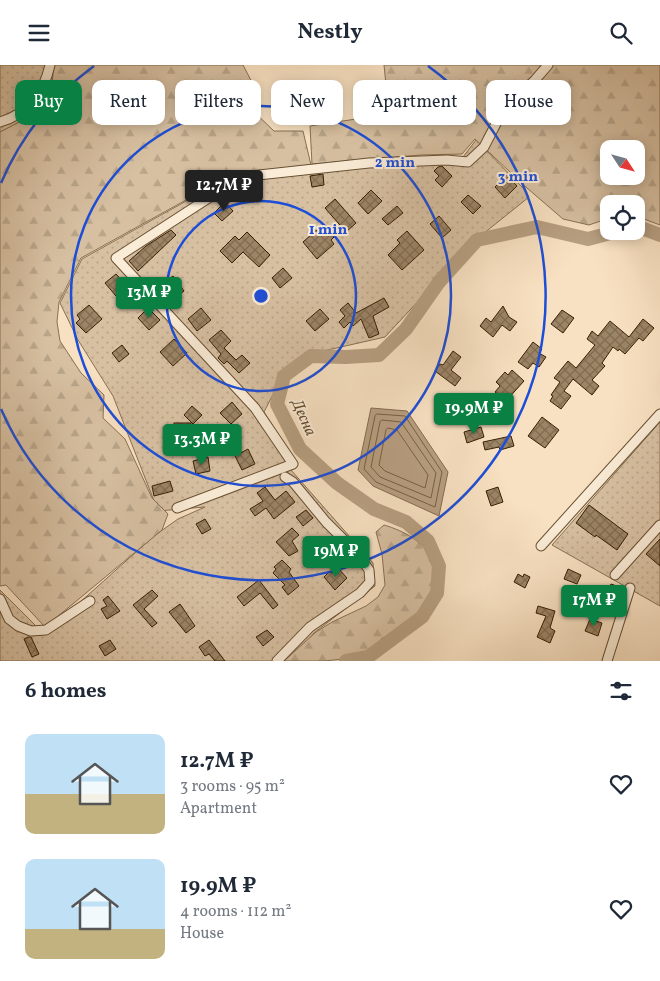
<!DOCTYPE html>
<html lang="en">
<head>
<meta charset="utf-8">
<style>
  :root { --surface:#fff; --page:#f2f2f3; --text:#1f2937; --muted:#747a83; --accent:#0b8043 }
  body { margin:0; font-family:Vollkorn,serif; background:var(--page); color:var(--text); height:100vh; display:flex; flex-direction:column; font-size:19px; white-space:nowrap }
  * { box-sizing:border-box; margin:0 }
  p { font-size:16px; color:var(--muted) }
  .icon { flex:none; width:28px; height:28px; fill:none; stroke:currentColor; stroke-width:2; stroke-linecap:round; stroke-linejoin:round }
  .map { position:relative; height:596px; overflow:hidden }
  .details { display:flex; flex-direction:column; background:var(--surface); flex:1 }
  .details>* { flex:none }
  .banner { position:absolute; left:15px; top:15px; width:630px; height:45px; display:flex; gap:10px }
  .needle { width:32px; rotate:126deg }
  .fabs { position:absolute; left:600px; top:75px; display:grid; gap:10px }
  .fabs a { display:grid; place-items:center; width:45px; height:45px; border-radius:10px; background:var(--surface); box-shadow:0 2px 12px #0003; font-size:25px }
  .price { position:absolute; translate:-50% -42px; padding:0 11px; border-radius:5px; background:var(--accent); color:#fff; font-size:16px; line-height:32px; filter:drop-shadow(0 1px 2px #0008) }
  .price::after { content:''; position:absolute; left:50%; top:30px; width:15px; height:11px; margin-left:-8px; background:inherit; clip-path:polygon(0 0,100% 0,50% 100%) }
  .price.current { background:#222; color:#fff }
  ul { padding:0; list-style:none }
  li { display:flex; align-items:center; gap:15px; height:125px; padding:0 25px }
  li span { display:grid; place-items:center; flex:none; width:140px; height:100px; border-radius:10px; color:#555 }
  li>.icon { margin-inline-start:auto }
  span .icon { width:60px; height:60px; fill:#fffc; stroke-width:1 }
  li b { font-size:21px }
  h2 { display:flex; justify-content:space-between; align-items:center; height:60px; padding:0 25px; font-size:21px }
  .chip { padding:0 18px; border-radius:10px; background:var(--surface); box-shadow:0 2px 12px #0003; font-size:18px; line-height:45px }
  .chip.current { background:var(--accent); color:#fff }
  header { display:flex; justify-content:space-between; align-items:center; height:65px; padding:0 25px; background:var(--surface); font-size:22px; font-weight:700 }
  .map>svg:first-child { display:block }
</style>
</head>
<body>
<header><svg class="icon" aria-label="menu" viewBox="0 0 24 24"><path d="M4 6h16M4 12h16M4 18h16"/></svg>Nestly<svg class="icon" aria-label="search" viewBox="0 0 24 24"><circle cx="10" cy="10" r="6"/><path d="M15 15l6 6"/></svg></header>
<div class="map">
<svg width="660" height="596" viewBox="0 0 660 596">
  <defs>
    <pattern id="grass-dots" width="8" height="8" patternUnits="userSpaceOnUse" patternTransform="scale(1.25)"><rect width="8" height="8" fill="#d7c0a2"/><path d="M2 2h.1M6 6h.1" fill="none" stroke="#b9a58a" stroke-width="1.8" stroke-linecap="round"/></pattern>
    <pattern id="forest-firs" width="22" height="20" patternUnits="userSpaceOnUse" patternTransform="scale(1.25)"><rect width="22" height="20" fill="#d7c0a2"/><path d="M5 1l3.5 6h-7zM16 11l3.5 6h-7z" fill="#b9a58a"/></pattern>
    <pattern id="building-cross-hatch" width="8" height="8" patternUnits="userSpaceOnUse" patternTransform="scale(1.25)"><rect width="8" height="8" fill="#9c8466"/><path d="M0 0l8 8M0 8l8-8" fill="none" stroke="#806c52"/></pattern>
  </defs>
  <rect width="100%" height="100%" fill="#f8e1c2"/>
  <filter id="stains"><feTurbulence type="fractalNoise" baseFrequency=".004" numOctaves="4"/><feColorMatrix values="0 0 0 0 .2 0 0 0 0 .09 0 0 0 0 .02 0 0 0 .5 -.17"/></filter>
  <radialGradient id="worn" r=".72"><stop offset=".6" stop-color="#630" stop-opacity="0"/><stop offset="1" stop-color="#630" stop-opacity=".3"/></radialGradient>
  <g fill="url(#grass-dots)" stroke="#887052">
    <polygon points="0,0 54,0 51,27 37,48 0,67"/>
    <polygon points="476,75 524,124 529,132 473,177 385,272 310,289 283,310 264,347 297,399 291,405 373,498 375,521 314,568 291,596 0,596 0,525 38,563 59,556 154,471 178,454 205,442 158,446 113,331 78,275 60,238 82,194 233,110 389,96 463,92"/>
    <polygon points="660,357 660,541 552,480"/>
  </g>
  <g fill="url(#forest-firs)" stroke="#887052" fill-rule="evenodd">
    <polygon points="54,0 243,0 257,27 251,44 274,66 303,66 311,100 233,109 81,193 59,237 57,257 60,276 81,308 104,330 103,353 125,374 152,433 168,449 162,465 45,562 6,520 0,521 0,67 37,48 51,27"/>
    <path d="M384,0h276v160l-24,-9v-12h-27v14l-20,7 -26,-6 -36,-31 -52,-49 -13,15 -41,1 -109,9 -2,-38 79,-12zM609,84h27v27h-27z"/>
    <path d="M384,460c20,6 42,17 50,38 2,4 0,11 0,16 -1,25 -18,48 -40,61l-6,-3 -6,1 -7,9 -13,10 -38,4h-40l32,-29 16,-10 34,-16 12,-9 7,-12 -3,-31 -6,-22z"/>
  </g>
  <polygon fill="#b79f81" stroke="#846c4f" points="371,343 407,346 448,407 439,451 373,421 358,405"/>
  <g fill="none" stroke-linecap="round" stroke-linejoin="round">
    <g stroke="#786042" stroke-width="1">
      <polygon points="377,349 405,351 442,407 435,442 376,417 364,404 375,351"/>
      <polygon points="382,355 401,357 436,408 431,433 380,412 371,402 380,357"/>
      <polygon points="388,363 397,365 428,410 425,423 385,406 379,400 386,365"/>
    </g>
    <g stroke="#b79f81" stroke-width="14">
      <polyline points="636,161 660,170"/>
      <polyline points="346,596 368,592 422,552 437,528 439,501 428,476 406,457 374,444 337,418 300,384 277,339 284,311 311,291 346,292 379,290 406,264 439,217 477,175 537,162 588,174 618,166"/>
    </g>
  </g>
  <g fill="url(#building-cross-hatch)" stroke="#382003">
    <polygon points="442,101 452,111 442,122 435,115 439,111 434,106 438,102"/>
    <polygon points="323,109 324,120 312,122 310,111"/>
    <polygon points="507,110 517,121 505,133 495,122"/>
    <polygon points="371,125 382,136 368,149 358,138"/>
    <polygon points="468,130 481,141 473,149 461,137"/>
    <polygon points="335,134 356,158 346,167 325,143"/>
    <polygon points="225,137 233,146 222,156 214,148"/>
    <polygon points="397,141 403,148 388,160 382,154"/>
    <polygon points="439,151 451,165 442,173 430,159"/>
    <polygon points="319,163 324,169 328,165 334,172 331,175 334,179 317,194 303,177"/>
    <polygon points="171,165 176,170 138,206 129,196 146,181"/>
    <polygon points="407,166 424,185 402,205 388,190 400,178 397,175"/>
    <polygon points="247,167 270,190 259,202 243,187 232,198 220,186 235,171 239,175"/>
    <polygon points="283,203 292,213 280,223 272,213"/>
    <polygon points="116,209 127,221 116,231 105,218"/>
    <polygon points="173,211 184,226 173,234 170,229 163,235 153,222 159,217 161,220"/>
    <polygon points="384,233 389,242 373,251 379,269 369,273 361,254 353,261 350,257 344,263 339,257 345,251 340,245 348,238 356,248"/>
    <polygon points="89,240 102,254 86,268 76,258 80,254 77,250"/>
    <polygon points="503,241 509,252 517,257 510,266 502,260 493,272 480,261 486,253 491,257"/>
    <polygon points="148,243 160,255 149,265 138,253"/>
    <polygon points="201,243 211,255 197,266 188,254"/>
    <polygon points="320,244 329,254 315,266 306,256"/>
    <polygon points="562,245 574,253 563,268 551,259"/>
    <polygon points="643,254 654,263 643,276 639,273 625,289 619,284 618,286 613,282 602,298 605,301 592,315 599,321 592,330 573,314 564,326 571,331 561,344 550,336 553,331 551,330 560,317 554,313 568,296 576,303 595,280 587,274 592,266 598,271 610,256 629,272"/>
    <polygon points="221,265 231,276 224,283 236,295 242,290 250,298 239,308 227,296 224,299 218,293 221,289 209,275"/>
    <polygon points="174,274 187,288 173,301 160,287"/>
    <polygon points="533,277 542,284 539,288 546,292 539,302 533,298 528,304 518,297"/>
    <polygon points="122,280 129,289 119,297 112,288"/>
    <polygon points="453,286 461,292 451,305 461,313 455,321 435,306 440,299 443,300"/>
    <polygon points="512,305 524,316 506,336 495,327 500,321 496,317 505,307 508,310"/>
    <polygon points="484,335 496,345 485,359 473,349"/>
    <polygon points="232,337 242,349 231,359 220,348"/>
    <polygon points="192,341 202,350 193,359 184,350"/>
    <polygon points="542,352 559,365 545,383 528,371"/>
    <rect x="174" y="358" width="17" height="8"/>
    <polygon points="481,362 484,372 467,378 464,367"/>
    <polygon points="511,371 514,381 500,385 499,382 485,385 483,377"/>
    <polygon points="248,384 255,399 242,405 235,391"/>
    <polygon points="208,392 210,406 196,409 193,396"/>
    <polygon points="170,416 173,426 154,431 152,421"/>
    <polygon points="265,422 275,435 286,426 295,437 274,454 266,443 255,451 250,444 263,436 257,428"/>
    <polygon points="498,422 503,437 491,441 486,426"/>
    <polygon points="589,440 628,469 617,485 596,470 595,472 576,458"/>
    <polygon points="306,445 313,453 303,461 296,452"/>
    <polygon points="205,454 211,464 202,469 196,459"/>
    <polygon points="292,463 299,470 292,476 298,486 289,491 276,477"/>
    <polygon points="660,474 660,501 646,489"/>
    <polygon points="336,476 341,481 338,483 343,490 337,495 327,484"/>
    <polygon points="282,495 291,504 289,507 299,521 288,530 282,522 285,520 273,508 276,504 274,502"/>
    <polygon points="338,503 347,513 335,525 324,512 330,506 332,508"/>
    <polygon points="568,504 581,510 577,519 564,514"/>
    <polygon points="518,509 523,512 524,509 530,512 525,523 514,517"/>
    <polygon points="259,515 278,540 273,544 260,528 244,541 237,532"/>
    <polygon points="611,519 622,523 617,536 619,537 614,548 600,542"/>
    <polygon points="152,525 158,531 144,544 157,558 152,562 133,540"/>
    <polygon points="108,531 120,546 107,554 101,544 107,541 103,535"/>
    <polygon points="180,539 195,561 186,568 169,547"/>
    <polygon points="538,541 555,546 550,563 555,566 550,578 537,572 546,551 536,548"/>
    <polygon points="590,554 602,558 598,571 585,566"/>
    <polygon points="267,565 274,572 263,581 256,572"/>
    <polygon points="28,572 31,572 39,589 32,592 24,574"/>
    <polygon points="110,575 116,584 105,591 99,581"/>
    <polygon points="209,575 225,596 215,596 209,589 205,591 199,582"/>
  </g>
  <g fill="none" stroke-linecap="round" stroke-linejoin="round">
    <g stroke="#685033" stroke-width="11">
      <g id="street">
        <path d="M0,57c28,-8 44,-30 50,-57"/>
        <polyline points="177,443 293,399 255,343 116,193 241,112 369,98 447,95 468,97 484,82 500,51 513,36 535,15 548,0"/>
        <polyline points="541,481 660,349"/>
        <polyline points="615,510 660,460"/>
        <polyline points="0,534 9,554 18,561 31,566 46,565 90,536"/>
        <polyline points="277,596 310,562 360,528 370,517 369,505 358,489 326,457 293,417 285,412"/>
        <polyline points="607,596 630,523"/>
      </g>
    </g>
    <use href="#street" stroke="#faecd7" stroke-width="9"/>
  </g>
  <g fill="none" stroke="#1d4ed8" stroke-width="2.5">
    <circle cx="261" cy="231" r="95"/>
    <circle cx="261" cy="231" r="190"/>
    <path d="M1 118A284 284 0 0 1 94 1M428 1A284 284 0 1 1 1 344"/>
  </g>
  <g text-anchor="middle" stroke-width="4" stroke-linejoin="round" paint-order="stroke">
    <g font-size="16" font-style="italic" fill="#644c2f" stroke="#faecd7">
      <text transform="translate(305 352) rotate(66)" y="6">Десна</text>
    </g>
  </g>
  <circle cx="261" cy="231" r="8" fill="#1d4ed8" stroke="#faecd7" stroke-width="2.5"/>
  <g font-size="15" text-anchor="middle" font-weight="bold" fill="#1d4ed8" stroke="#faecd7" stroke-width="4" stroke-linejoin="round" paint-order="stroke">
    <text x="395" y="102">2 min</text>
    <text x="518" y="116">3 min</text>
    <text x="328" y="169">1 min</text>
  </g>
  <rect width="100%" height="100%" filter="url(#stains)"/>
  <rect width="100%" height="100%" fill="url(#worn)"/>
</svg>
<div class="fabs">
<a><svg class="needle" viewBox="-14 -14 28 28"><path d="M0-13l5 13h-10z" fill="#e53935"/><path d="M0 13l5-13h-10z" fill="#747a83"/></svg></a>
<a><svg class="icon" aria-label="locate" viewBox="0 0 24 24"><circle cx="12" cy="12" r="6"/><path d="M12 2v4M12 18v4M2 12h4M18 12h4"/></svg></a>
</div>
<b class="price current" style="left:224px;top:147px">12.7M ₽</b>
<b class="price" style="left:149px;top:254px">13M ₽</b>
<b class="price" style="left:474px;top:370px">19.9M ₽</b>
<b class="price" style="left:202px;top:401px">13.3M ₽</b>
<b class="price" style="left:336px;top:513px">19M ₽</b>
<b class="price" style="left:594px;top:562px">17M ₽</b>
<div class="banner">
<a class="chip current">Buy</a>
<a class="chip">Rent</a>
<a class="chip">Filters</a>
<a class="chip">New</a>
<a class="chip">Apartment</a>
<a class="chip">House</a>
</div>
</div>
<section class="details">
<h2>6 homes<svg class="icon" aria-label="filters" viewBox="0 0 24 24"><path d="M4 7h16M4 17h16"/><circle cx="9" cy="7" r="2"/><circle cx="15" cy="17" r="2"/></svg></h2>
<ul>
<li><span style="background:linear-gradient(#bfe0f5 60%,#c2b280 0)"><svg class="icon" aria-label="home" viewBox="0 0 24 24"><path d="M3 11l9-7 9 7M6 9v11h12V9"/></svg></span><div><b>12.7M ₽</b><p>3 rooms · 95 m²</p><p>Apartment</p></div><svg class="icon" aria-label="heart" viewBox="0 0 24 24"><path d="M12 20l-8-8c-3-5 5-10 8-4 3-6 11-1 8 4z"/></svg></li>
<li><span style="background:linear-gradient(#bfe0f5 70%,#c2b280 0)"><svg class="icon" aria-label="home" viewBox="0 0 24 24"><path d="M3 11l9-7 9 7M6 9v11h12V9"/></svg></span><div><b>19.9M ₽</b><p>4 rooms · 112 m²</p><p>House</p></div><svg class="icon" aria-label="heart" viewBox="0 0 24 24"><path d="M12 20l-8-8c-3-5 5-10 8-4 3-6 11-1 8 4z"/></svg></li>
</ul>
</section>
</body>
</html>
